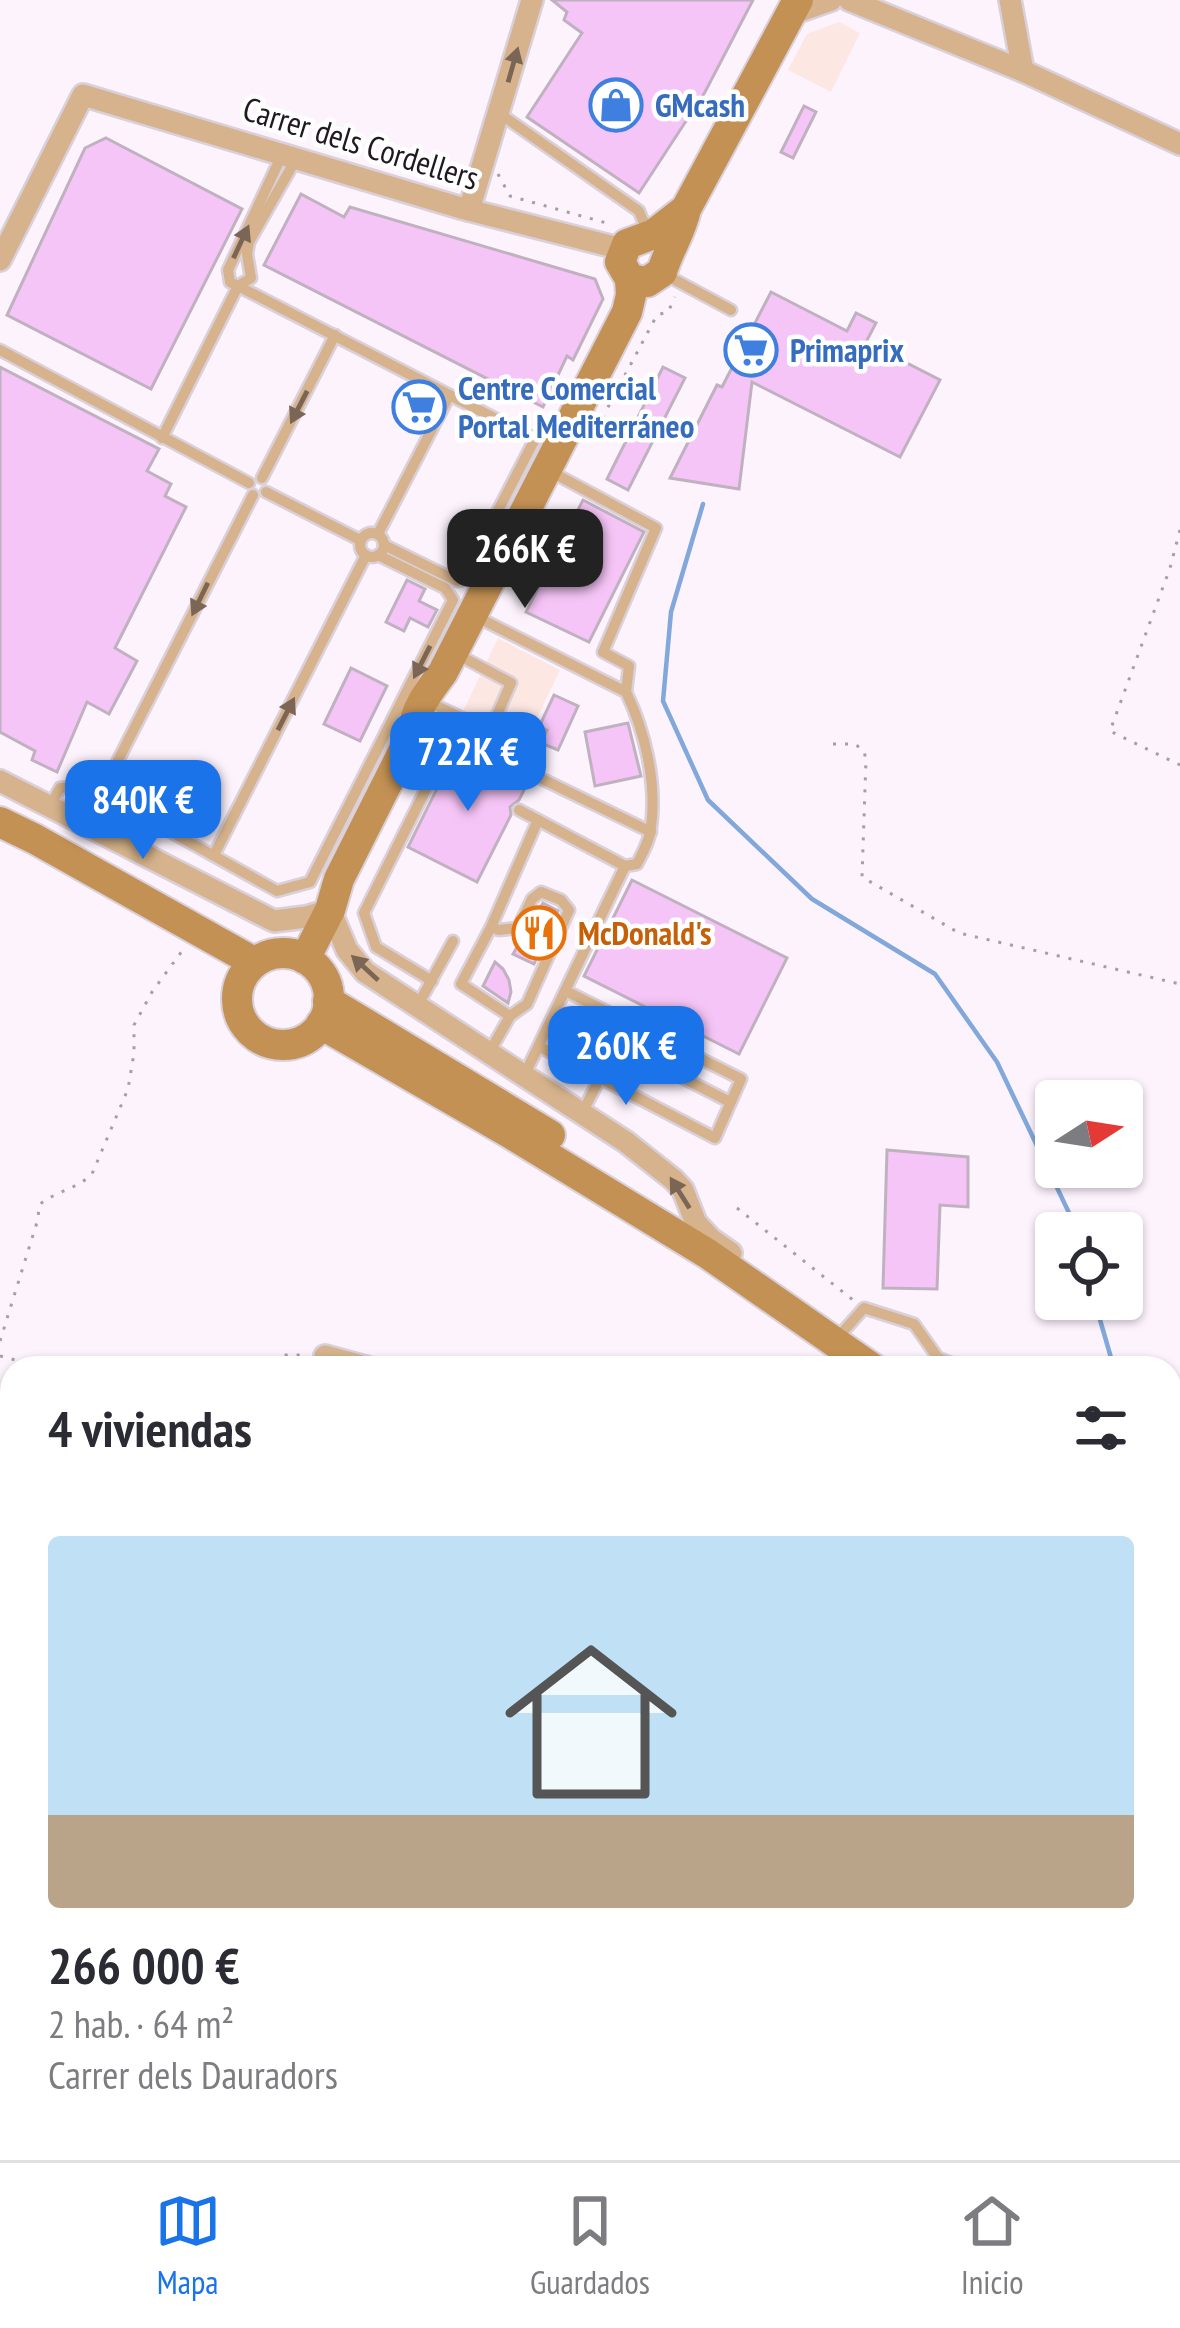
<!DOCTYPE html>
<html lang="es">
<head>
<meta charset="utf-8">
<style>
  :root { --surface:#fff; --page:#f7f7f7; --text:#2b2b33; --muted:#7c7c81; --line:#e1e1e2; --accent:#1a73e8 }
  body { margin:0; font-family:"PT Sans Narrow",sans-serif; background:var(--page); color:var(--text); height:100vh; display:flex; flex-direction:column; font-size:45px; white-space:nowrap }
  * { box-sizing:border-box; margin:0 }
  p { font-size:39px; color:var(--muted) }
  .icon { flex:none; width:66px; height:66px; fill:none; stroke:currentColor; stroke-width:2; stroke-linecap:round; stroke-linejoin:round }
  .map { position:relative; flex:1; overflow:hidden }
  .drawer { position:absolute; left:0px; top:1356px; width:1182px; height:804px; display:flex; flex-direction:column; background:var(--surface); border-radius:36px 36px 0 0; box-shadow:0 3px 9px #0004 }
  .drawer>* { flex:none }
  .needle { width:78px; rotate:78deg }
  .tools { position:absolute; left:1035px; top:1080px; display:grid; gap:24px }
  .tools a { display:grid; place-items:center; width:108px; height:108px; border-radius:12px; background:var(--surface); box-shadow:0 3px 9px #0004; font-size:60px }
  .price { position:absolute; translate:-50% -102px; padding:0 27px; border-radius:24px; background:var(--accent); color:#fff; font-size:39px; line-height:78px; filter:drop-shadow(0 3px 6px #0008) }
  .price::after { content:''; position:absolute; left:50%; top:72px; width:36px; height:27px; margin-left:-18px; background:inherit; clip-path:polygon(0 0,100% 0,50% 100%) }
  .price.active { background:#222; color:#fff }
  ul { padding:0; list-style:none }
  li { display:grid; align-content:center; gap:24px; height:636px; padding:0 48px }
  li span { display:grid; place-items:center; height:372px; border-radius:12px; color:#555 }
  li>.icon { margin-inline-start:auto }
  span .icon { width:216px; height:216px; fill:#fffc; stroke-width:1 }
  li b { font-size:51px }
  h2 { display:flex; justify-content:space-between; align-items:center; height:144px; padding:0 48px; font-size:51px }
  .menu { display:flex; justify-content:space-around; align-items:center; height:168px; border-top:3px solid var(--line); background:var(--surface); font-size:33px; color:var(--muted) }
  .menu a { display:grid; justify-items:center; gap:6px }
  .menu .active { color:var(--accent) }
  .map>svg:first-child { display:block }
</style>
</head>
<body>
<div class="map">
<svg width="1180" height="2160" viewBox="0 0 1180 2160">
  <rect width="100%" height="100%" fill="#fdf3fd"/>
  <g fill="#fde7e3">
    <polygon points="839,22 860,33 831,92 788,70 807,34"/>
    <polygon points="498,638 560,670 519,756 457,724"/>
  </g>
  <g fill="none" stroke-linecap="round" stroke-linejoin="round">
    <g stroke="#82a8db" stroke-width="4.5">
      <polyline points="703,504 671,612 663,701 708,800 812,899 935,974 997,1062 1071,1217 1075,1233"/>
      <polyline points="1094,1299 1114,1368"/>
      <polyline points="867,2160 869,2148"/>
    </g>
  </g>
  <g fill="#f6c5f7" stroke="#c0b1c0" stroke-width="3">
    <polygon points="552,0 753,0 705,92 639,193 527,117 582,33 564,20 567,12"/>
    <polygon points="804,106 816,112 793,158 781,152"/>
    <polygon points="106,138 242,209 151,389 7,315 85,148"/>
    <polygon points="301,194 344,217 350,207 595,279 603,299 573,360 567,356 543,407 264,265"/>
    <polygon points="771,292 847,331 856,313 876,323 866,342 940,380 900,457 752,382 739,489 670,478 717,385 722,387"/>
    <polygon points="0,367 159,449 147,471 171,484 165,496 186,507 115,648 137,661 109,714 87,702 57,772 32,760 35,751 0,732"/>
    <polygon points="663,367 685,378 628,490 607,479"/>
    <polygon points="583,500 644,532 589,642 526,612"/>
    <polygon points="407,580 425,589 419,601 437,610 428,627 410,618 404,631 386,622"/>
    <polygon points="351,668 387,686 360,741 324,724"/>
    <polygon points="554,695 578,706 558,750 541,743 547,730 539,727"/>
    <polygon points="628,723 641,776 595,786 585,732"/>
    <polygon points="458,746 528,782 519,800 510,807 511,815 477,882 408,847"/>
    <polygon points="632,880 787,958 739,1054 584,976"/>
    <polygon points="543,903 558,911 534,964 513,954"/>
    <polygon points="495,962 503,969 509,980 511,992 508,1003 483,986"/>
    <polygon points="887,1150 968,1157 968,1207 940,1205 937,1289 883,1288"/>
  </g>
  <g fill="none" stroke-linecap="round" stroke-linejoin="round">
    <g stroke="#dad0da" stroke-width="15">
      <g id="lane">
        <polyline points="499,113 639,211 643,221 655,229"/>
        <polyline points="282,155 228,270 230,282 238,286 251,278 247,254 249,242 296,159"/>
        <polyline points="664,274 731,310"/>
        <polyline points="0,350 249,483"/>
        <polyline points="162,438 238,286 535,439 462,580"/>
        <polyline points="559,476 656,528 603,652 629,666 626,692"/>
        <polyline points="262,478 335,335"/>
        <polyline points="266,492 360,540"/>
        <circle cx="372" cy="545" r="12"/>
        <polyline points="378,534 449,396"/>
        <polyline points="384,545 457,581 472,575 486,560"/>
        <path d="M483,620l143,72c19,39 31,91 25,135 -1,13 -8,25 -14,37l-12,2 -101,210"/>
        <polyline points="439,707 490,731 511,683 464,658"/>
        <polyline points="536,776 651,832"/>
        <polyline points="49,808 60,788 89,786 107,782 253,495"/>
        <polyline points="519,810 625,866"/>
        <polyline points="109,838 115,818 114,802 119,797 129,796 153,822 277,891 310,882 453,600 445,588 378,555"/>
        <polyline points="214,855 366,555"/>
        <polyline points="432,981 376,947 364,913 455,731"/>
        <polyline points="566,991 741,1079 715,1138 600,1078 582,1113"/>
        <polyline points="418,1005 453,941"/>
        <polyline points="556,1013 730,1102"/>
        <polyline points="510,1016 461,984 491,927 538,820"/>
        <polyline points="540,1047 600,1078"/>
        <polyline points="489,1053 510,1016 527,1004 569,910 561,900 541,892 532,899 518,928 499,930 491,927"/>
        <polyline points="840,1335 864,1308 914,1324 938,1358"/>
        <polyline points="929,1368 938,1358 964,1368"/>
        <polyline points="1170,1678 1180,1670"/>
        <polyline points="0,2048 12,2053"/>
      </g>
    </g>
    <g stroke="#dad0da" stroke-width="26">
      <g id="street">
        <polyline points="849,0 1023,71 1180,144"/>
        <polyline points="1010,0 1023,71"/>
        <polyline points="791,14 831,0"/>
        <polyline points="469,210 532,0"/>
        <polyline points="0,260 83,95 461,208 622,249"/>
        <polyline points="0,781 274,921 306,917 330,910 347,950 365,972 626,1142 674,1180 683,1190 696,1223 711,1239 731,1253"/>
        <polyline points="325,1356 369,1368"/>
        <polyline points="1170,1971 1180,1979"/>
        <polyline points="1170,2044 1180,2033"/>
        <polyline points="129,2160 132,2148"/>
        <polyline points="278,2160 284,2148"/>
        <polyline points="707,2160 709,2154 720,2148"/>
      </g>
    </g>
    <g stroke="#dad0da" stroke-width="34">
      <g id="secondary">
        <path d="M686,209l-32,25 -27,10 -7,18 10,17 17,3 15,-10c6,-22 19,-39 24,-63l112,-209"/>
        <polyline points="0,822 35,839 254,962"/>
        <circle cx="283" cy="999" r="46"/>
        <path d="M305,959l25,-49 9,-31 73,-145c3,-25 16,-42 31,-62l184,-360 4,-17 -1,-16"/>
        <polyline points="328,1001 550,1135"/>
        <polyline points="321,1024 508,1132 708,1254 872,1368"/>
        <polyline points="1170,1580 1180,1587"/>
        <polyline points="733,2160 734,2148"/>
      </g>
    </g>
    <g stroke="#a69ea6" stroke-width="3" stroke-dasharray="3 9" stroke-linecap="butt">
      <polyline points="498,174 510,196 610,224"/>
      <polyline points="591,439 657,315 668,312 675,297"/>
      <polyline points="1180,530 1170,568 1110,731 1180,765"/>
      <polyline points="833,744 855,744 864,751 866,760 862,877 959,933 1180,984"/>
      <polyline points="737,1208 853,1300"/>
      <path d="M0,1341l38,-122 1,-14c17,-14 38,-16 53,-31l36,-85 6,-36v-28l18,-33 30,-41"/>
      <polyline points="0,1356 46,1368"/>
      <polyline points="265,1368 282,1355 305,1355"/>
      <polyline points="1170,1490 1180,1498"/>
      <polyline points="943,2160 948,2148"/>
    </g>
    <use href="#lane" stroke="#d6b38c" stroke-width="10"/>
    <use href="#street" stroke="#d6b38c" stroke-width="21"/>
    <use href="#secondary" stroke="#c49154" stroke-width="30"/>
  </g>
  <defs><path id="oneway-solid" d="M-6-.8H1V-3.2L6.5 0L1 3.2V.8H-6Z" transform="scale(3)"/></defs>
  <g fill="#7b6656">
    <use href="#oneway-solid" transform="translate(513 65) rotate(-74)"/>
    <use href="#oneway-solid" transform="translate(241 242) rotate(-65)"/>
    <use href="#oneway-solid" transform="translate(299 407) rotate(117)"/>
    <use href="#oneway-solid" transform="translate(200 599) rotate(116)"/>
    <use href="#oneway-solid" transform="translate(422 662) rotate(117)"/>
    <use href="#oneway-solid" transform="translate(286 714) rotate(-63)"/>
    <use href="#oneway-solid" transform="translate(365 968) rotate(-137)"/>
    <use href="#oneway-solid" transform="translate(680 1193) rotate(-122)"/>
  </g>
  <defs>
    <g id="shop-ring" transform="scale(2.7)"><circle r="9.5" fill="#fff" stroke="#3f7fe0" stroke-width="1.5"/><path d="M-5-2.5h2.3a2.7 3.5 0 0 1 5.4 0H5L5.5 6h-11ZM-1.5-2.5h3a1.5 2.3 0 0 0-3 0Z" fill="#3f7fe0"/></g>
    <g id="supermarket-ring" transform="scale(2.7)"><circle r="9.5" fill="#fff" stroke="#3f7fe0" stroke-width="1.5"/><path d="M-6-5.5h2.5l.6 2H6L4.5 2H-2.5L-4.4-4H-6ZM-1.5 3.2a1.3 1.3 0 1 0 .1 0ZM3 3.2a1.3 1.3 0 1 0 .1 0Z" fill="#3f7fe0"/></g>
    <g id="restaurant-ring" transform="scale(2.7)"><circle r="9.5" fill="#fff" stroke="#e8710a" stroke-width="1.5"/><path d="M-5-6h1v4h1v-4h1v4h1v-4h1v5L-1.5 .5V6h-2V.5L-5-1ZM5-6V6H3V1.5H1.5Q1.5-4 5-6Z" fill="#e8710a"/></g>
  </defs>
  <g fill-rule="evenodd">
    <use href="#shop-ring" x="616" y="105"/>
    <use href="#supermarket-ring" x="751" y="350"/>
    <use href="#supermarket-ring" x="419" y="407"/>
    <use href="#restaurant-ring" x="539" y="933"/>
  </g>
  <g text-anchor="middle" stroke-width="9" stroke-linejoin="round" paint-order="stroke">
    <g font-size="33" font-weight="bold" fill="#366cbe" stroke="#fff" text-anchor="start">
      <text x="655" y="117">GMcash</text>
      <text x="790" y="362">Primaprix</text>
      <text x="458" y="400">Centre Comercial<tspan x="458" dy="38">Portal Mediterráneo</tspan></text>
    </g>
    <g font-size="33" fill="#201a20" stroke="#fff">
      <text transform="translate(361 143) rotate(17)" y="12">Carrer dels Cordellers</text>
    </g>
    <g font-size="33" font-weight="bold" fill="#c56008" stroke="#fff" text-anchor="start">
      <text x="578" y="945">McDonald's</text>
    </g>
  </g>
</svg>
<div class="tools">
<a><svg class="needle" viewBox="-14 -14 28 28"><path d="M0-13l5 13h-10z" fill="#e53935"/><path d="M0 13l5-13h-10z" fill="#7c7c81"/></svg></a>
<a><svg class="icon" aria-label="locate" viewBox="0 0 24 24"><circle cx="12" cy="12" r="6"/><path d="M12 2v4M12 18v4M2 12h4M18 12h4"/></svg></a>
</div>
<b class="price active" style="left:525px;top:611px">266K €</b>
<b class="price" style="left:468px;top:814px">722K €</b>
<b class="price" style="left:143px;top:862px">840K €</b>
<b class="price" style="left:626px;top:1108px">260K €</b>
<section class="drawer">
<h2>4 viviendas<svg class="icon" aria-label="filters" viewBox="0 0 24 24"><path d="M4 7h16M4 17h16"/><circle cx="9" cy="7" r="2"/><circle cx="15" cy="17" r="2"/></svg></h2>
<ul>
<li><span style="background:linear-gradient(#bfe0f5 75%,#b9a48a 0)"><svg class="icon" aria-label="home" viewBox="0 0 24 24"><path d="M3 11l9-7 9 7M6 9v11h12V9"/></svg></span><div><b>266 000 €</b><p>2 hab. · 64 m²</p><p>Carrer dels Dauradors</p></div></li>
</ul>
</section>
</div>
<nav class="menu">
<a class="active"><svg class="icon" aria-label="map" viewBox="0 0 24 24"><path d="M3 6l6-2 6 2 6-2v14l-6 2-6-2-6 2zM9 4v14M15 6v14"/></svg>Mapa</a>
<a><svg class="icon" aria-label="saved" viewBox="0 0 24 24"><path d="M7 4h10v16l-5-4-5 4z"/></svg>Guardados</a>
<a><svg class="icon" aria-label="home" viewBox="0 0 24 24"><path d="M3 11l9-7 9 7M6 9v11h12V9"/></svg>Inicio</a>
</nav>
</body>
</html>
